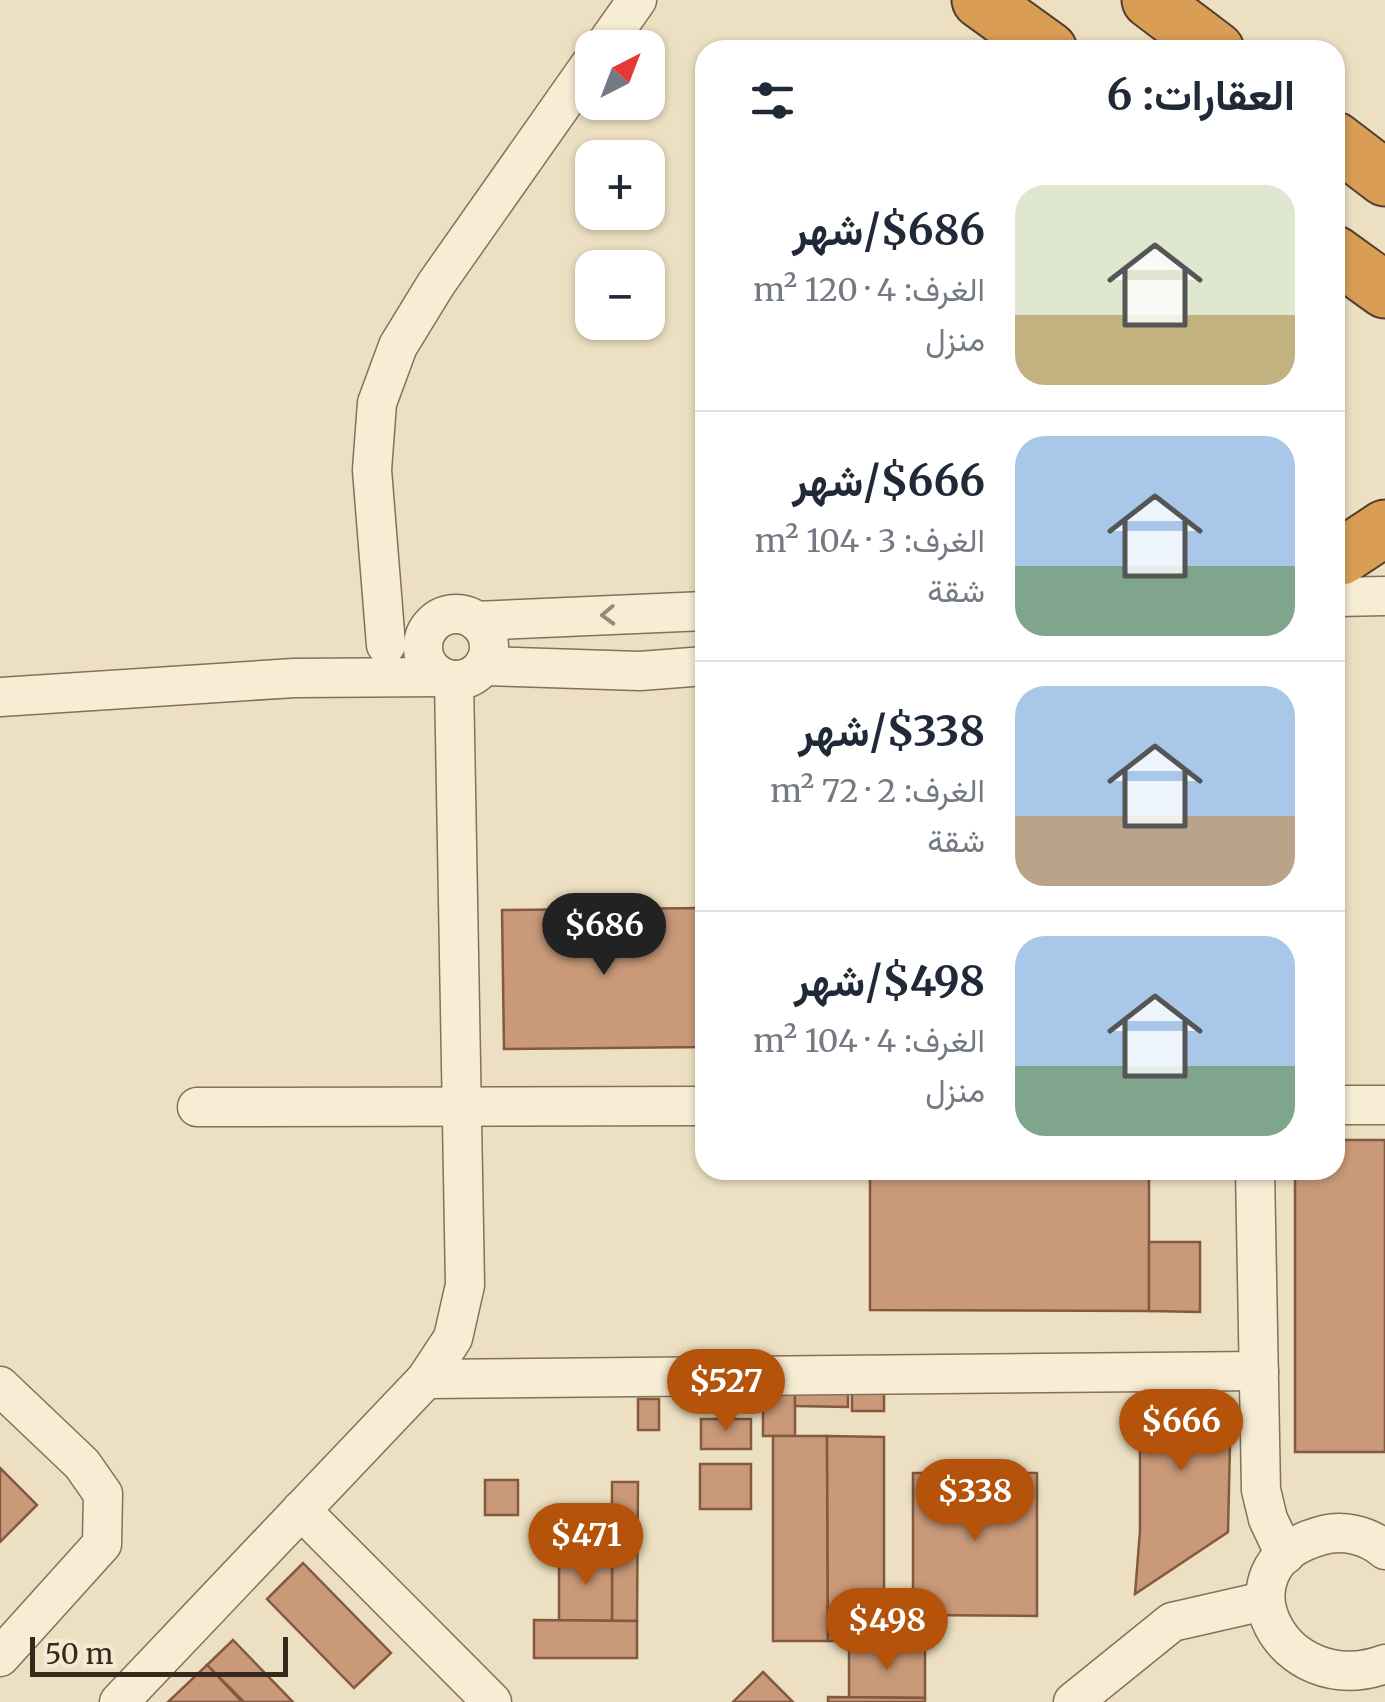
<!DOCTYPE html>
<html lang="ar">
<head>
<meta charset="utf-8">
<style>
  :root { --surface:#fff; --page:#f2f2f3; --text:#1f2937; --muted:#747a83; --line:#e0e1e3; --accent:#b45309 }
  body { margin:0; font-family:Merriweather,Vazirmatn,serif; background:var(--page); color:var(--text); direction:rtl; height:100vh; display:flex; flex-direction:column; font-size:38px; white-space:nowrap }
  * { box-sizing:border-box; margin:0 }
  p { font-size:32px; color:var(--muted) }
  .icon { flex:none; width:55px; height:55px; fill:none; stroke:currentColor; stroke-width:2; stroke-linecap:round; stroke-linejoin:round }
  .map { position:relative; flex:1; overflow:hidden; direction:ltr }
  .panel { position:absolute; left:695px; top:40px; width:650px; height:1140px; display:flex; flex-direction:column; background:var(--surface); border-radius:30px; box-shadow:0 2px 8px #0004; direction:rtl }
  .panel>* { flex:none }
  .needle { width:65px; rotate:42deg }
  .tools { position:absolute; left:575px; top:30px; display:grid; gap:20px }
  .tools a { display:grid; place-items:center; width:90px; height:90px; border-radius:20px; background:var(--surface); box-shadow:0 2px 8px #0004; font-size:50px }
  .scale { position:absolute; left:30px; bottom:25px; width:258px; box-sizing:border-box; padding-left:10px; border:5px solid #35291d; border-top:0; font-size:28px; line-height:35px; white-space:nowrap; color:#35291d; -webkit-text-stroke:8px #f4e9d1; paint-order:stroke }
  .price { position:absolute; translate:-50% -85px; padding:0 22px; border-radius:35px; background:var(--accent); color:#fff; font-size:32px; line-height:65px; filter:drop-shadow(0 2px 5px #0008) }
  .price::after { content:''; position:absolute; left:50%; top:60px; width:30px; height:22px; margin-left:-15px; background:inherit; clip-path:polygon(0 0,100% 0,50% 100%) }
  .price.on { background:#222; color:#fff }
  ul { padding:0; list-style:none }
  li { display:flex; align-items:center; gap:30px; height:250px; padding:0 50px }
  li+li { border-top:2px solid var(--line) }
  li span { display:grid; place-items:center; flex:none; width:280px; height:200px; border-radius:30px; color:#555 }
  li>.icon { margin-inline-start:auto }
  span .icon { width:120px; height:120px; fill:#fffc; stroke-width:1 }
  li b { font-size:42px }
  h2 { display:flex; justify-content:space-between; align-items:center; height:120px; padding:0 50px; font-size:42px }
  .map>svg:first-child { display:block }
</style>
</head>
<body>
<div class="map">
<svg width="1385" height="1702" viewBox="0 0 1385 1702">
  <rect width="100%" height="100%" fill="#ecdfc2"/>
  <g fill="#c99979" stroke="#835a40" stroke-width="2.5">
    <polygon points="703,908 705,1047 504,1049 502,910"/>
    <polygon points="1335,1140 1385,1140 1385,1452 1295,1452 1295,1170 1335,1170"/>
    <polygon points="870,1170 1149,1170 1149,1311 870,1310"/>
    <polygon points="1149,1242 1200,1242 1200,1312 1149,1311"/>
    <polygon points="1199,1380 1231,1400 1228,1532 1135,1594 1140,1531 1140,1382"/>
    <rect x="852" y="1385" width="32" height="26"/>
    <rect x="763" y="1388" width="32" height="48"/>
    <polygon points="795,1388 848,1389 848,1407 795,1406"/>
    <rect x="638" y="1399" width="21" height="31"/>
    <rect x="701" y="1419" width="50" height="30"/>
    <polygon points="773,1436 827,1436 828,1641 773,1641"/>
    <polygon points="827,1436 884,1437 884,1641 828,1641"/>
    <rect x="700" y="1464" width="51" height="45"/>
    <polygon points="0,1468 37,1505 0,1542"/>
    <polygon points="913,1473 1037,1473 1037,1616 913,1615"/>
    <rect x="485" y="1480" width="33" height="35"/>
    <polygon points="612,1482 638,1482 637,1621 612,1621"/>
    <polygon points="559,1555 612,1555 612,1621 559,1620"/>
    <polygon points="303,1563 391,1653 354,1688 267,1599"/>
    <polygon points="534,1620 637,1621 637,1658 534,1658"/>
    <polygon points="233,1640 293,1702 244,1702 207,1665"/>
    <polygon points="849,1648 925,1649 925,1698 849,1697"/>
    <polygon points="207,1665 242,1702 168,1702"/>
    <polygon points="763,1672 793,1702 733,1702"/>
    <polygon points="828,1697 925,1698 925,1702 828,1702"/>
  </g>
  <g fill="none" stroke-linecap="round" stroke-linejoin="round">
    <g stroke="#85705a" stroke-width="41">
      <g id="minor">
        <polyline points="603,48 637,0"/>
        <polyline points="1335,542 1342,571 1335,598"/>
        <polyline points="1336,597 1385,596"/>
        <circle cx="456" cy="647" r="33"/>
        <polyline points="476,621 705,611"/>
        <polyline points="386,645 372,470 377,403 398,346 436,284 592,62"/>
        <polyline points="483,666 640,671 705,666"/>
        <polyline points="0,697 294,678 441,677"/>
        <polyline points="1335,1105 1385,1105"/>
        <polyline points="197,1107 705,1106"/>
        <polyline points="1255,1170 1261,1490 1268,1519 1285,1555"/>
        <polyline points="426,1379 1259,1371"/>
        <polyline points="0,1386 82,1464 103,1494 102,1544 0,1657"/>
        <polyline points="301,1510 492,1702"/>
        <path d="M1385,1550c-17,-15 -43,-21 -65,-14 -108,30 -39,166 65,128"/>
        <polyline points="119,1702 426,1379 453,1338 465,1285 454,680"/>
        <polyline points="1073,1702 1172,1622 1264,1601"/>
      </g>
    </g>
    <g stroke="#533f2e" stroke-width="59">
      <g id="highway">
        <polyline points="980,0 1049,50"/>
        <polyline points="1150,0 1216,50"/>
        <polyline points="1335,140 1385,178"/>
        <polyline points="1335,254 1385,290"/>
        <polyline points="1341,557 1385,528"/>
      </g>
    </g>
    <use href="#minor" stroke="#f7ecd4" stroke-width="38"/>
    <use href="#highway" stroke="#d99d55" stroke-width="55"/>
  </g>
  <defs><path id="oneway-chevron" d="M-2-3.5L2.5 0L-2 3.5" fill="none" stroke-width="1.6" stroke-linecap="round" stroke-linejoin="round" transform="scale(2.5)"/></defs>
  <use stroke="#968a78" href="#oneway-chevron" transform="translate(608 615) rotate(178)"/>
</svg>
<div class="tools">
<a><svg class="needle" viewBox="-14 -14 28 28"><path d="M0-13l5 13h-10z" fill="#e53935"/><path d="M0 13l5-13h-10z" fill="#747a83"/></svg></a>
<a>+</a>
<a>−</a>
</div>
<div class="scale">50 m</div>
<b class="price on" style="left:604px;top:978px">$686</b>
<b class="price" style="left:726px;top:1434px">$527</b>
<b class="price" style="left:1181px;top:1474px">$666</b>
<b class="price" style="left:975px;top:1544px">$338</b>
<b class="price" style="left:586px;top:1588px">$471</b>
<b class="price" style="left:887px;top:1673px">$498</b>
<section class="panel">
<h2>العقارات: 6<svg class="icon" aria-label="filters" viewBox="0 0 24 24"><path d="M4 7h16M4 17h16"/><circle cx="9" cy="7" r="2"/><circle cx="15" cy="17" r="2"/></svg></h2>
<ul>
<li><span style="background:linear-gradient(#dfe7d0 65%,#c2b280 0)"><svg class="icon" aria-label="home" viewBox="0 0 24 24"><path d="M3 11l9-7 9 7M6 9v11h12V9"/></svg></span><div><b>$686/شهر</b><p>الغرف: 4 · 120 m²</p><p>منزل</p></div></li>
<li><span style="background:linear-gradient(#a9c7e8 65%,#7fa58c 0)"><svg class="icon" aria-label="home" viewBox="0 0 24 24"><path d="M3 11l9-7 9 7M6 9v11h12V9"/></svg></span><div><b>$666/شهر</b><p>الغرف: 3 · 104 m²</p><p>شقة</p></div></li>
<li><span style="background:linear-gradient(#a9c7e8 65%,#b9a48a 0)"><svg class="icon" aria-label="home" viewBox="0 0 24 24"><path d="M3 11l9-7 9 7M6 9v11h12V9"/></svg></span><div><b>$338/شهر</b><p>الغرف: 2 · 72 m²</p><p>شقة</p></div></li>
<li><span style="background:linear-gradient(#a9c7e8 65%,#7fa58c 0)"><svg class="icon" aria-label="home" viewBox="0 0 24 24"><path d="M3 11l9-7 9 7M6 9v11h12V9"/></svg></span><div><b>$498/شهر</b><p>الغرف: 4 · 104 m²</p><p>منزل</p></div></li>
</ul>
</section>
</div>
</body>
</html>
